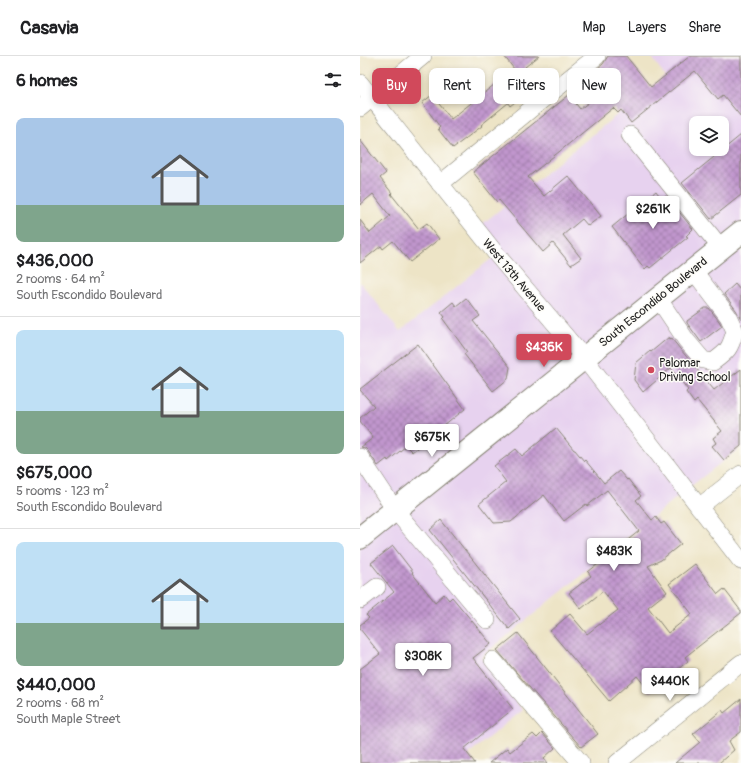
<!DOCTYPE html>
<html lang="en">
<head>
<meta charset="utf-8">
<style>
  :root { --surface:#fff; --page:#f2f2f2; --text:#202124; --muted:#757577; --line:#e0e0e0; --accent:#d1495b }
  body { margin:0; font-family:Pangolin,sans-serif; background:var(--page); color:var(--text); height:100vh; display:flex; flex-direction:column; font-size:15px; white-space:nowrap }
  * { box-sizing:border-box; margin:0 }
  p { font-size:13px; color:var(--muted) }
  .icon { flex:none; width:22px; height:22px; fill:none; stroke:currentColor; stroke-width:2; stroke-linecap:round; stroke-linejoin:round }
  .map { position:relative; flex:1; overflow:hidden }
  .details { display:flex; flex-direction:column; background:var(--surface); width:360px }
  .details>* { flex:none }
  .hud { position:absolute; left:12px; top:12px; width:309px; height:36px; display:flex; gap:8px }
  .tools { position:absolute; left:329px; top:60px; display:grid; gap:8px }
  .tools a { display:grid; place-items:center; width:40px; height:40px; border-radius:8px; background:var(--surface); box-shadow:0 2px 6px #0003; font-size:20px }
  .price { position:absolute; translate:-50% -34px; padding:0 9px; border-radius:4px; background:#fff; color:#222; font-size:13px; line-height:26px; filter:drop-shadow(0 1px 2px #0008) }
  .price::after { content:''; position:absolute; left:50%; top:24px; width:12px; height:9px; margin-left:-6px; background:inherit; clip-path:polygon(0 0,100% 0,50% 100%) }
  .price.selected { background:var(--accent); color:#fff }
  ul { padding:0; list-style:none }
  li { display:grid; align-content:center; gap:8px; height:212px; padding:0 16px }
  li+li { border-top:1px solid var(--line) }
  li span { display:grid; place-items:center; height:124px; border-radius:8px; color:#555 }
  li>.icon { margin-inline-start:auto }
  span .icon { width:72px; height:72px; fill:#fffc; stroke-width:1 }
  li b { font-size:17px }
  h2 { display:flex; justify-content:space-between; align-items:center; height:48px; padding:0 16px; font-size:17px }
  .chip { padding:0 14px; border-radius:8px; background:var(--surface); box-shadow:0 2px 6px #0003; font-size:14px; line-height:36px }
  .chip.selected { background:var(--accent); color:#fff }
  header { display:flex; align-items:center; gap:24px; box-sizing:border-box; height:56px; padding:0 20px; background:var(--surface); border-bottom:1px solid var(--line) }
  header strong { font-size:19px }
  nav { display:flex; gap:22px; margin-inline-start:auto; font-size:14px }
  main { display:flex; flex:1; min-height:0 }
  .map>svg:first-child { display:block }
</style>
</head>
<body>
<header>
<strong>Casavia</strong>
<nav><a>Map</a><a>Layers</a><a>Share</a></nav>
</header>
<main>
<section class="details">
<h2>6 homes<svg class="icon" aria-label="filters" viewBox="0 0 24 24"><path d="M4 7h16M4 17h16"/><circle cx="9" cy="7" r="2"/><circle cx="15" cy="17" r="2"/></svg></h2>
<ul>
<li><span style="background:linear-gradient(#a9c7e8 70%,#7fa58c 0)"><svg class="icon" aria-label="home" viewBox="0 0 24 24"><path d="M3 11l9-7 9 7M6 9v11h12V9"/></svg></span><div><b>$436,000</b><p>2 rooms · 64 m²</p><p>South Escondido Boulevard</p></div></li>
<li><span style="background:linear-gradient(#bfe0f5 65%,#7fa58c 0)"><svg class="icon" aria-label="home" viewBox="0 0 24 24"><path d="M3 11l9-7 9 7M6 9v11h12V9"/></svg></span><div><b>$675,000</b><p>5 rooms · 123 m²</p><p>South Escondido Boulevard</p></div></li>
<li><span style="background:linear-gradient(#bfe0f5 65%,#7fa58c 0)"><svg class="icon" aria-label="home" viewBox="0 0 24 24"><path d="M3 11l9-7 9 7M6 9v11h12V9"/></svg></span><div><b>$440,000</b><p>2 rooms · 68 m²</p><p>South Maple Street</p></div></li>
</ul>
</section>
<div class="map">
<svg width="381" height="707" viewBox="0 0 381 707">
  <defs>
    <pattern id="building-cross-hatch" width="8" height="8" patternUnits="userSpaceOnUse"><rect width="8" height="8" fill="#c196ce"/><path d="M0 0l8 8M0 8l8-8" fill="none" stroke="#9c7aa6"/></pattern>
  </defs>
  <rect width="100%" height="100%" fill="#fdfcf7"/>
  <filter id="ink" filterUnits="userSpaceOnUse"><feTurbulence type="fractalNoise" baseFrequency=".025" numOctaves="2"/><feDisplacementMap in="SourceGraphic" scale="8" xChannelSelector="R" yChannelSelector="G"/><feConvolveMatrix kernelMatrix="1 2 1 2 8 2 1 2 1" color-interpolation-filters="sRGB"/></filter>
  <filter id="wash" filterUnits="userSpaceOnUse"><feTurbulence type="fractalNoise" baseFrequency=".012" numOctaves="4" result="noise"/><feDisplacementMap in="SourceGraphic" scale="16" xChannelSelector="R" yChannelSelector="G"/><feGaussianBlur stdDeviation="0.9" result="paint"/><feColorMatrix in="noise" values="0 0 0 0 0 0 0 0 0 0 0 0 0 0 0 0 0 1.4 0 .05"/><feComposite in="paint" operator="in"/></filter>
  <g filter="url(#wash)">
    <rect width="100%" height="100%" fill="#ede4c6"/>
    <path fill="#e7d2ef" fill-rule="evenodd" d="M291,0h90v391l-55,43 -205,167 42,53 -66,53h-97v-481l40,50 96,-77 -20,-26 189,-153zM336,67h26v26h-26z"/>
    <g id="blocks">
      <g fill="url(#building-cross-hatch)">
        <polygon points="144,0 179,0 165,11 176,25 172,29 174,31 150,50 148,47 121,69 122,70 93,92 78,73 80,71 62,47 72,39 91,63 154,13"/>
        <polygon points="248,0 266,0 291,31 330,0 381,0 381,61 363,39 358,43 335,15 271,67 261,54 258,57 253,52 168,121 184,140 208,120 241,160 228,170 222,163 203,179 221,202 211,209 193,187 183,196 139,144 137,146 113,116 209,39 220,53 241,37 228,20 243,8"/>
        <polygon points="381,79 381,139 351,163 322,127"/>
        <polygon points="0,84 26,117 20,122 32,137 31,138 59,173 67,167 79,183 50,206 33,185 23,193 21,190 0,207 0,164 10,177 30,160 13,138 0,149"/>
        <polygon points="296,135 302,143 306,140 333,173 326,180 328,181 290,212 288,210 285,213 252,171"/>
        <polygon points="375,228 381,235 381,263 376,254 364,238"/>
        <polygon points="106,242 120,260 113,265 150,311 148,323 133,335 104,298 107,296 83,263 85,261 81,256 93,246 96,250"/>
        <polygon points="345,252 349,252 359,265 362,270 341,286 327,267 327,265"/>
        <polygon points="309,281 310,283 311,282 354,334 381,313 381,390 364,404 352,390 356,387 353,382 362,375 337,344 334,347 326,336 328,334 311,312 283,336 274,324 276,307 290,295 291,296"/>
        <polygon points="58,288 105,353 52,396 46,390 28,405 27,403 18,410 8,395 5,392 1,391 13,382 0,365 0,362 14,350 0,334 0,333"/>
        <polygon points="196,372 214,394 215,394 224,405 225,404 244,427 259,415 267,424 268,423 281,440 276,444 292,464 296,461 301,468 304,466 321,488 301,504 288,510 307,536 288,551 308,577 332,558 309,528 335,508 358,538 364,533 381,555 381,557 325,601 328,605 290,636 277,620 249,645 190,575 210,558 227,578 258,554 243,535 221,553 209,537 231,520 228,516 279,475 247,434 227,450 226,448 204,465 184,439 151,466 134,467 119,448 146,426 134,410 156,393 162,400"/>
        <polygon points="81,464 160,563 149,573 70,474"/>
        <polygon points="33,490 53,516 52,517 75,546 84,538 89,544 92,541 131,588 113,602 153,653 104,693 115,707 0,707 0,613 20,598 0,573 0,569 9,562 6,559 34,536 11,507"/>
        <polygon points="158,577 238,678 221,691 137,594"/>
        <polygon points="381,643 381,676 369,685 374,694 359,707 315,707 340,686 333,678 362,654 364,657"/>
        <polygon points="182,677 195,692 184,702 188,707 129,707 147,692 150,696 173,678 177,682"/>
      </g>
    </g>
  </g>
  <g filter="url(#ink)">
    <use href="#blocks" fill-opacity="0" stroke="#848071" stroke-width="1"/>
    <g fill="none" stroke-linecap="round" stroke-linejoin="round">
      <g stroke="#848071" stroke-width="18">
        <g id="minor">
          <polyline points="0,27 137,199 224,302 381,505"/>
          <polyline points="0,52 63,0"/>
          <polyline points="270,79 361,192"/>
          <polyline points="80,128 177,48 237,0"/>
          <path d="M298,242l28,42 17,20 10,2c15,-11 17,-13 22,-31l-7,-15 -35,-46"/>
          <polyline points="0,401 35,454 127,564"/>
          <polyline points="339,451 381,418"/>
          <polyline points="0,544 17,531"/>
          <polyline points="133,604 221,707"/>
          <polyline points="257,707 381,607"/>
        </g>
      </g>
      <g stroke="#848071" stroke-width="24">
        <polyline id="major" points="0,482 381,176"/>
      </g>
      <use href="#minor" stroke="#fff" stroke-width="17"/>
      <use href="#major" stroke="#fff" stroke-width="22"/>
    </g>
  </g>
  <circle fill="#d1495b" stroke="#fdfcf7" stroke-width="1.5" cx="291" cy="314" r="4"/>
  <g text-anchor="middle" stroke-width="3" stroke-linejoin="round" paint-order="stroke">
    <g font-size="12" fill="#1c1c1c" stroke="#fdfcf7">
      <text transform="translate(154 219) rotate(50)" y="4">West 13th Avenue</text>
      <text transform="translate(293 246) rotate(-39)" y="4">South Escondido Boulevard</text>
    </g>
    <g font-size="12" fill="#1c1c1c" stroke="#fdfcf7" text-anchor="start">
      <text x="299" y="311">Palomar<tspan x="299" dy="14">Driving School</tspan></text>
    </g>
  </g>
</svg>
<div class="tools">
<a><svg class="icon" aria-label="layers" viewBox="0 0 24 24"><path d="M12 4l9 5-9 5-9-5zM3 14l9 5 9-5"/></svg></a>
</div>
<b class="price" style="left:293px;top:174px">$261K</b>
<b class="price selected" style="left:184px;top:312px">$436K</b>
<b class="price" style="left:72px;top:402px">$675K</b>
<b class="price" style="left:254px;top:516px">$483K</b>
<b class="price" style="left:63px;top:621px">$308K</b>
<b class="price" style="left:310px;top:646px">$440K</b>
<div class="hud">
<a class="chip selected">Buy</a>
<a class="chip">Rent</a>
<a class="chip">Filters</a>
<a class="chip">New</a>
</div>
</div>
</main>
</body>
</html>
